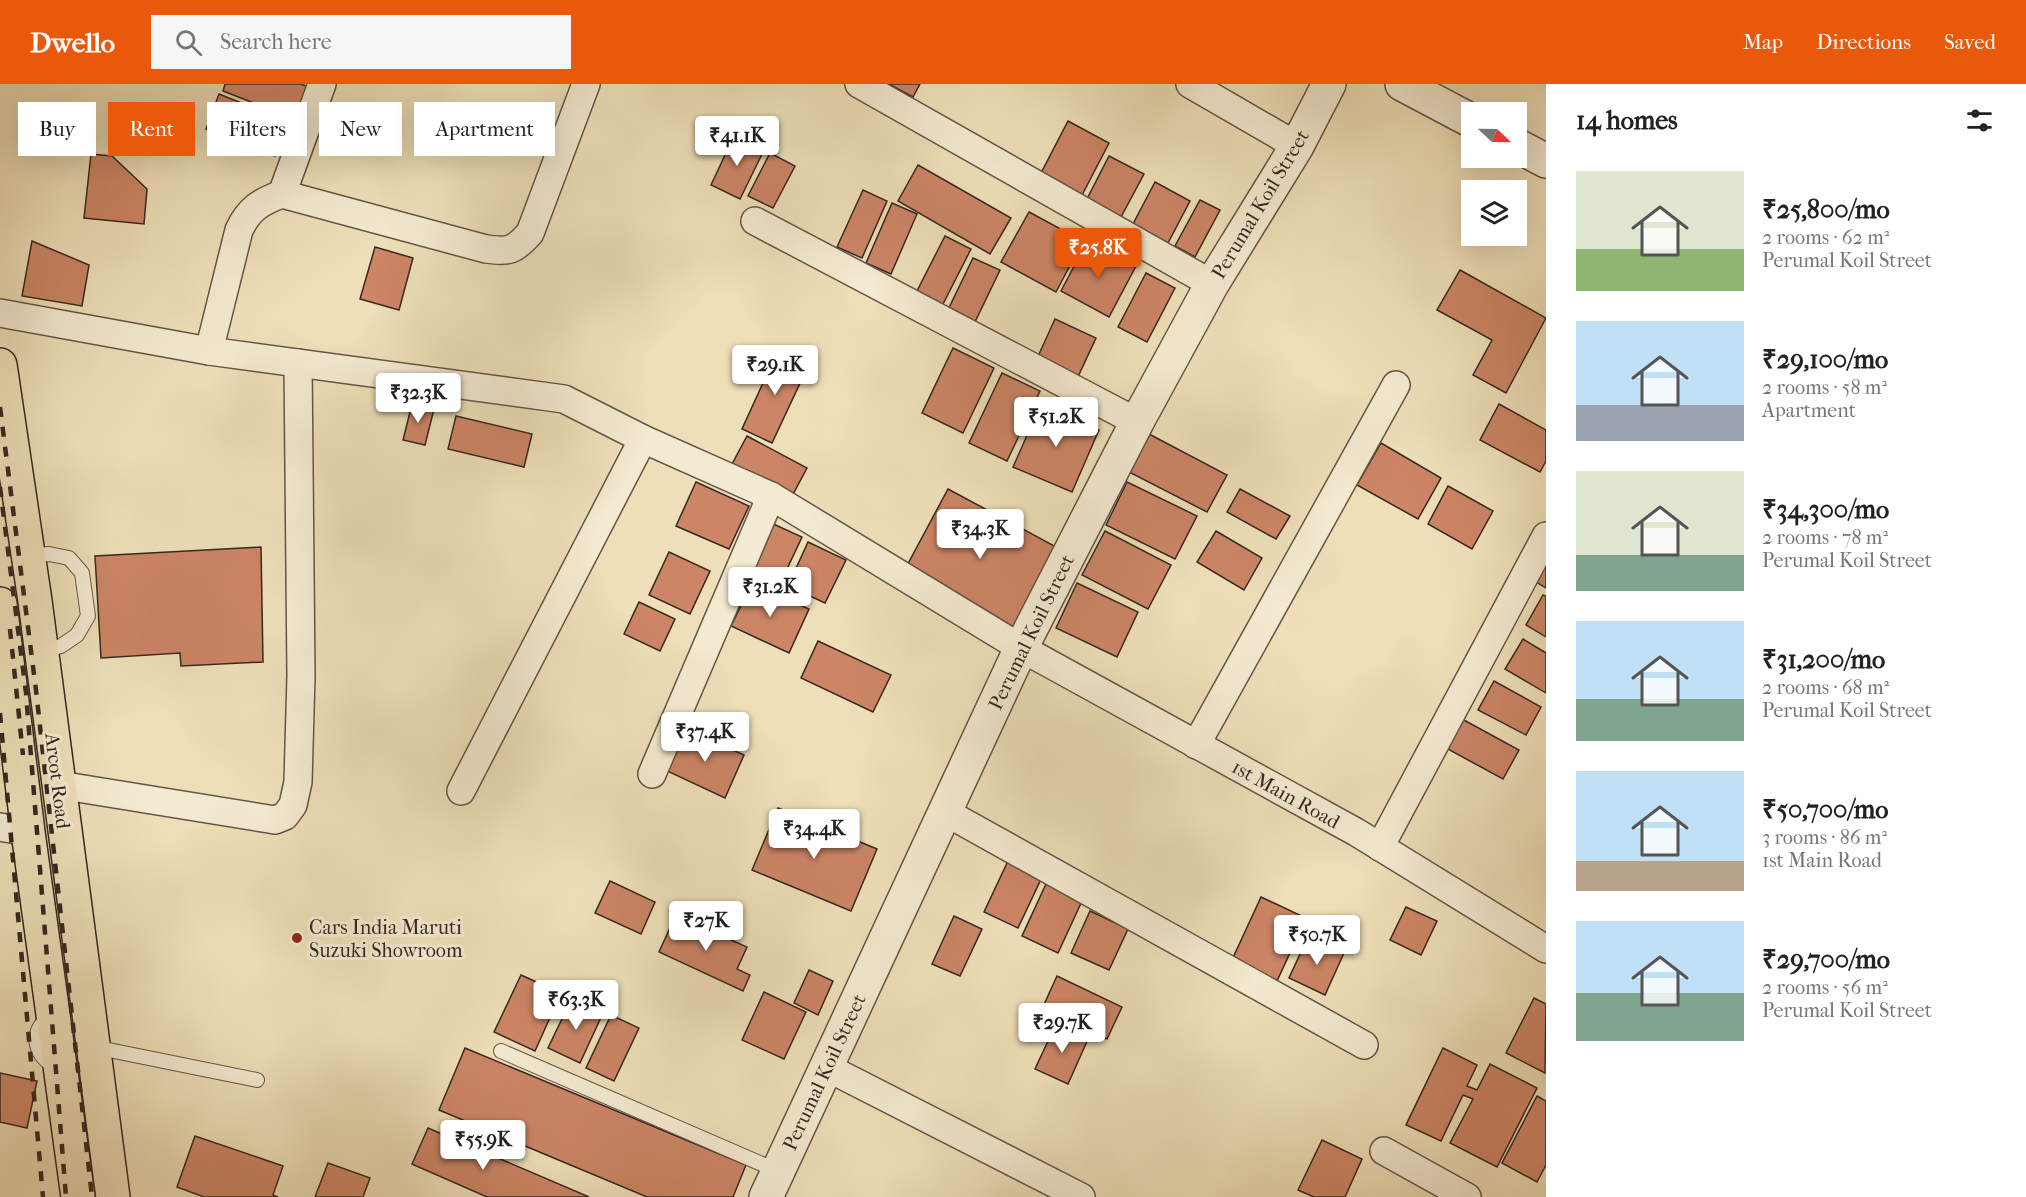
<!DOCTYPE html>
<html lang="en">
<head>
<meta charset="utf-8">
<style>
  :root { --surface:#fff; --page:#f6f6f6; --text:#222; --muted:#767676; --accent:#ea580c }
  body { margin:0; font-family:"IM FELL French Canon",serif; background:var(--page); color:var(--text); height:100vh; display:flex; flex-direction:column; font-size:22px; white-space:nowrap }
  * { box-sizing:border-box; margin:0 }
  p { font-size:20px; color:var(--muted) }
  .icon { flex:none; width:33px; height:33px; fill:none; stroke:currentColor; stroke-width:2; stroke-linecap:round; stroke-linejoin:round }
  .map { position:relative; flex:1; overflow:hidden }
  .details { display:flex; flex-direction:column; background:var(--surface); width:480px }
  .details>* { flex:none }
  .top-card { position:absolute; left:18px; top:18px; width:570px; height:54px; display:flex; gap:12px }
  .needle { width:39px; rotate:112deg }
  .controls { position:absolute; left:1461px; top:18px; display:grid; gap:12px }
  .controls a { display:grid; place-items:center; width:66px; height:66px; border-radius:0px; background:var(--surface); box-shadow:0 6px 24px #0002; font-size:30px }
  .price { position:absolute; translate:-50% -51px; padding:0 14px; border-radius:6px; background:#fff; color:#222; font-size:20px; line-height:39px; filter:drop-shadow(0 2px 3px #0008) }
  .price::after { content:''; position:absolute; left:50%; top:36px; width:18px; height:14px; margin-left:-9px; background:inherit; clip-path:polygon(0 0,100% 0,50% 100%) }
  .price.selected { background:var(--accent); color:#fff }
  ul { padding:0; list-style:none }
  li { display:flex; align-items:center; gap:18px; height:150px; padding:0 30px }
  li span { display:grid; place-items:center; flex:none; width:168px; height:120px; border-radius:0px; color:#555 }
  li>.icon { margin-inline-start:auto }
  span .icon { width:72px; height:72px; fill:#fffc; stroke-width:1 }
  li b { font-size:26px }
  h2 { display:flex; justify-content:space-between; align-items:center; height:72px; padding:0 30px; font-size:26px }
  .chip { padding:0 21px; border-radius:0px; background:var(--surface); box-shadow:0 6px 24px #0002; font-size:21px; line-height:54px }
  .chip.selected { background:var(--accent); color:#fff }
  header { display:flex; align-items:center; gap:36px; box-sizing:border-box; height:84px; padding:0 30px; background:var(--accent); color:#fff }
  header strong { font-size:28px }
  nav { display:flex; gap:33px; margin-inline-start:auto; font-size:21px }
  .search { width:420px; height:54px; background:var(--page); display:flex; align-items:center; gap:15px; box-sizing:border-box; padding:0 21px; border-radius:0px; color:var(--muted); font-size:22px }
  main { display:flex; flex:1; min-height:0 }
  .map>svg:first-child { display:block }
</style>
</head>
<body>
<header>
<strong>Dwello</strong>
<div class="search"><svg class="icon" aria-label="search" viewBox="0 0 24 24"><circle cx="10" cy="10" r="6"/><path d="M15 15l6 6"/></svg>Search here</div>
<nav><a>Map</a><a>Directions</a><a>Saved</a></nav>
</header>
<main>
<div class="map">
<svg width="1546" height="1113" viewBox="0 0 1546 1113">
  <rect width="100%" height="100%" fill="#eedfb8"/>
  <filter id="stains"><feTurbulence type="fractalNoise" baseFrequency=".00333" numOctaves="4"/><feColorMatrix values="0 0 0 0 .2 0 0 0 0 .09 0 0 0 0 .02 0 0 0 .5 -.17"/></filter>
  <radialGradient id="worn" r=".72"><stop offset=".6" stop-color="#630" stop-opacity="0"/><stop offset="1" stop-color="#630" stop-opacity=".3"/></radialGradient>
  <g fill="#cc8565" stroke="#362722" stroke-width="1.5">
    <polygon points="225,0 301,0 308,3 295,35 223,7"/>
    <polygon points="889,0 920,0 913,13"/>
    <polygon points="219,10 289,38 275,72 206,45"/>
    <polygon points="1068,37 1109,59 1080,115 1039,93"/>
    <polygon points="734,52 764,66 740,115 711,101"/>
    <polygon points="770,69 795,82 773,124 748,112"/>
    <polygon points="91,70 112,72 147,105 144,140 84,134"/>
    <polygon points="1109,72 1144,90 1121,133 1087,115"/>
    <polygon points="918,81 1011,134 990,170 898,117"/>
    <polygon points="1155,98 1190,117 1168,159 1133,140"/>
    <polygon points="863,106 887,117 862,174 837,163"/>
    <polygon points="1200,116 1220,126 1195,173 1175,162"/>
    <polygon points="892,119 917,130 891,190 866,179"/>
    <polygon points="1029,128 1083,157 1056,208 1001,178"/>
    <polygon points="945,152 971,165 942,222 916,209"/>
    <polygon points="1088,156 1136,182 1109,233 1061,207"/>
    <polygon points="32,157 89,181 82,222 22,212"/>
    <polygon points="375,163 413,174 399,226 360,215"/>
    <polygon points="973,174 1000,186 974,240 947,228"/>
    <polygon points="1460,186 1546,234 1506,309 1473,291 1492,256 1437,226"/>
    <polygon points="1146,189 1175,204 1147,258 1118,243"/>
    <polygon points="1055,235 1096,254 1076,297 1035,279"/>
    <polygon points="953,264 994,284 963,349 922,329"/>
    <polygon points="778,266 809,280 772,359 742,345"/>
    <polygon points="1002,289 1040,307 1007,377 969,359"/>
    <polygon points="412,320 434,325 425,361 403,356"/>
    <polygon points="1041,320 1099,346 1072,408 1013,383"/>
    <polygon points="1499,320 1546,346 1546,377 1540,388 1480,356"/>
    <polygon points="456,332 532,350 524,383 448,365"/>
    <polygon points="1149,350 1227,391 1207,428 1129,388"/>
    <polygon points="747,352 807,384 791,414 731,382"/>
    <polygon points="1381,359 1441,394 1418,435 1357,401"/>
    <polygon points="696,398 749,422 729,465 676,442"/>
    <polygon points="1127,398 1197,432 1175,475 1106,441"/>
    <polygon points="1448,402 1493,427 1472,465 1428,440"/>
    <polygon points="948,405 1058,464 1013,548 903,489"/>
    <polygon points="1240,405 1290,432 1276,455 1227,428"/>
    <polygon points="769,438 802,453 778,504 745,489"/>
    <polygon points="1105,447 1171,481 1148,525 1082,491"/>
    <polygon points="1216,447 1262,474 1244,506 1197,478"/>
    <polygon points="808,458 846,476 825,519 788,502"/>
    <polygon points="261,463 263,578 181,582 180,569 101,574 95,472"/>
    <polygon points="669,468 710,487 690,530 649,511"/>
    <polygon points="1546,480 1546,504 1536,498"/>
    <polygon points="752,499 809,525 789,569 731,542"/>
    <polygon points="1077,499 1138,528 1117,573 1056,544"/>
    <polygon points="1543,511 1546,512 1546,553 1526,541"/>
    <polygon points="639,518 675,535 660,567 624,550"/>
    <polygon points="1523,555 1546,569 1546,609 1505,585"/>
    <polygon points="818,557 891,591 873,628 801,594"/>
    <polygon points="1494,597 1541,623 1526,651 1478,626"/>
    <polygon points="1462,635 1519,666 1503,695 1446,664"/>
    <polygon points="685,644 744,671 725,714 665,686"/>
    <polygon points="778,724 877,765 851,827 752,786"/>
    <polygon points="1008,777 1042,793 1018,844 984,828"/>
    <polygon points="610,797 655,818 641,850 595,829"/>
    <polygon points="1046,800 1082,817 1058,869 1022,852"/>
    <polygon points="1261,813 1306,834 1277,897 1232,876"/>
    <polygon points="1406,823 1437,837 1421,871 1390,856"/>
    <polygon points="1090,827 1128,845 1109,886 1071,869"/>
    <polygon points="676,831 747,863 737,885 750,891 743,907 659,868"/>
    <polygon points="954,832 982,845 960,892 932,880"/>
    <polygon points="1308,853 1344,869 1325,911 1289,894"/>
    <polygon points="809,886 833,897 818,931 794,919"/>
    <polygon points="521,891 561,909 535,967 494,948"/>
    <polygon points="1057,892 1122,923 1107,955 1042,925"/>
    <polygon points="764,908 806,928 784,975 742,956"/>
    <polygon points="572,914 603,929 580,979 548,964"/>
    <polygon points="1534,914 1546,920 1545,989 1506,969"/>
    <polygon points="611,931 639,944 614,997 586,984"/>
    <polygon points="1056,940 1088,955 1068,1000 1035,985"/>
    <polygon points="465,964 746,1081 733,1113 647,1113 439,1026"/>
    <polygon points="1443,964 1477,981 1467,1002 1477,1006 1490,980 1537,1004 1497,1083 1450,1059 1473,1015 1463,1011 1441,1057 1406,1041"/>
    <polygon points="0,989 37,997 27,1044 0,1038"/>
    <polygon points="1537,1012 1546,1017 1546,1081 1537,1098 1502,1079"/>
    <polygon points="428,1044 589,1113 487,1113 412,1080"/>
    <polygon points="195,1052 283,1082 273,1111 278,1113 204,1113 177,1103"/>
    <polygon points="1322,1056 1362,1075 1345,1113 1314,1113 1298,1106"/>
    <polygon points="328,1079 370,1094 363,1113 315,1113"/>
  </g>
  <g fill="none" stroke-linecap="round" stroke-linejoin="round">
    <g stroke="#645548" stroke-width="16">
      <g id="service">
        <polyline points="28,472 49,470 69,474 82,489 88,532 77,551 61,562 41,567"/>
        <path d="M48,935c-20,13 -12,40 8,47"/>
        <polyline points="94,963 257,996"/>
        <polyline points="501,967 778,1087"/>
      </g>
    </g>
    <g stroke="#645548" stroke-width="30">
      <g id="minor">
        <polyline points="859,0 1212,200"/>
        <polyline points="1190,0 1297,62"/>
        <polyline points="282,110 322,0"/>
        <polyline points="755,137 1137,338"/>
        <polyline points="0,229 209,267 564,315 643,355 771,412 1021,564 1356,748 1546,865"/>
        <path d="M209,267l30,-121c10,-21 21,-28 43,-36l204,55c23,3 28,2 44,-16l56,-149"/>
        <polyline points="1196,661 1396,301"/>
        <polyline points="652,690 771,412"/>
        <polyline points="59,701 275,736 285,732 293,721 298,698 301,592 298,279"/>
        <polyline points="461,707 643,355"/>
        <polyline points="947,729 1364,961"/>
        <polyline points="0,743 28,748"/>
        <polyline points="1380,763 1546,452"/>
        <polyline points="826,983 1081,1113"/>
        <polyline points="1384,1067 1467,1113"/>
      </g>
    </g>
    <g stroke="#645548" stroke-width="36">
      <g id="tertiary">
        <polyline points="1402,0 1472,37"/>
        <polyline points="1516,61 1546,77"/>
        <polyline points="766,1113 1021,564 1137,338 1212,200 1297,62 1329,0"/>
      </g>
    </g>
    <g stroke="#362722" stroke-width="36">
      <g id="primary">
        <polyline points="0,281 35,517 113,1113"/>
        <polyline points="0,520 28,748 78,1113"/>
      </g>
    </g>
    <use href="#service" stroke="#f4ead1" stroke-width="14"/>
    <use href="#minor" stroke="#f4ead1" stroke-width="27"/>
    <use href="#tertiary" stroke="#f4ead1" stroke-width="33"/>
    <use href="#primary" stroke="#eedfb8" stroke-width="33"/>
    <g stroke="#362722" stroke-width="4.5" stroke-dasharray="10 10" stroke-linecap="butt">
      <polyline points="0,323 36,606 92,1113"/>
      <polyline points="0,403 26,609 66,1113"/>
      <polyline points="10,545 23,671"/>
      <polyline points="0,629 43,1113"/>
    </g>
  </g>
  <circle fill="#8f2418" stroke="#f4ead1" stroke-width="2" cx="297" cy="854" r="6"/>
  <g text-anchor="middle" stroke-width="6" stroke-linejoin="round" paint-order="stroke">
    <g font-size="20" fill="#362722" stroke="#f4ead1">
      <text transform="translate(1260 120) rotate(-59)" y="7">Perumal Koil Street</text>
      <text transform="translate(1031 548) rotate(-64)" y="7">Perumal Koil Street</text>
      <text transform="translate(58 697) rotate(83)" y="7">Arcot Road</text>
      <text transform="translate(1286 710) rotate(29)" y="7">1st Main Road</text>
      <text transform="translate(824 988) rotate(-65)" y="7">Perumal Koil Street</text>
    </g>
    <g font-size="20" fill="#362722" stroke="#f4ead1" text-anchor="start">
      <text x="309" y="850">Cars India Maruti<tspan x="309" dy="23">Suzuki Showroom</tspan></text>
    </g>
  </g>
  <rect width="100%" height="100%" filter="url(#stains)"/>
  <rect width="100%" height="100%" fill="url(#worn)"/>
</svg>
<div class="controls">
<a><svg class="needle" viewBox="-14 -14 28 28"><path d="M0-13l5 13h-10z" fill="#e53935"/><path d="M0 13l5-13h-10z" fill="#767676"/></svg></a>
<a><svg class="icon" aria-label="layers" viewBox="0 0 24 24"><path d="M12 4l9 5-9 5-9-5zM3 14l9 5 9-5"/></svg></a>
</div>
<b class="price" style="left:737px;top:83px">₹41.1K</b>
<b class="price selected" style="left:1098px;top:195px">₹25.8K</b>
<b class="price" style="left:775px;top:312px">₹29.1K</b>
<b class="price" style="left:418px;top:340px">₹32.3K</b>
<b class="price" style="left:1056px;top:364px">₹51.2K</b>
<b class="price" style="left:980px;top:476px">₹34.3K</b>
<b class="price" style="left:770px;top:534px">₹31.2K</b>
<b class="price" style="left:705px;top:679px">₹37.4K</b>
<b class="price" style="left:814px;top:776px">₹34.4K</b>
<b class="price" style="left:706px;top:868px">₹27K</b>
<b class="price" style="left:1317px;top:882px">₹50.7K</b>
<b class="price" style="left:576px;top:947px">₹63.3K</b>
<b class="price" style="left:1062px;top:970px">₹29.7K</b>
<b class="price" style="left:483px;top:1087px">₹55.9K</b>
<div class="top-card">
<a class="chip">Buy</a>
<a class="chip selected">Rent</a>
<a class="chip">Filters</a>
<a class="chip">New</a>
<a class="chip">Apartment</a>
</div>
</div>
<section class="details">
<h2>14 homes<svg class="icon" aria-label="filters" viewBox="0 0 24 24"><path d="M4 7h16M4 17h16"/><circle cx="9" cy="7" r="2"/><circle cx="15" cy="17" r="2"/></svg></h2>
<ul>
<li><span style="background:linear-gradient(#dfe7d0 65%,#8fb573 0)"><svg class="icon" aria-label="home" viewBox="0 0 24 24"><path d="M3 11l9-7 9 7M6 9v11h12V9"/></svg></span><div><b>₹25,800/mo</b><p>2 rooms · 62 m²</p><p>Perumal Koil Street</p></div></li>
<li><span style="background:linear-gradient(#bfe0f5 70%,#9aa5b1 0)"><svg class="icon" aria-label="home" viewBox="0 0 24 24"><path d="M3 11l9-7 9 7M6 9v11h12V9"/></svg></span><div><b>₹29,100/mo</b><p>2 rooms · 58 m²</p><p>Apartment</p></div></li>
<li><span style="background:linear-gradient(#dfe7d0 70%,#7fa58c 0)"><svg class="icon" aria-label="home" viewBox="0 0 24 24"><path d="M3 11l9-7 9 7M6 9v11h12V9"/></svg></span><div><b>₹34,300/mo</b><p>2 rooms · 78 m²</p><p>Perumal Koil Street</p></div></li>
<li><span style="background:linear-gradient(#bfe0f5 65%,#7fa58c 0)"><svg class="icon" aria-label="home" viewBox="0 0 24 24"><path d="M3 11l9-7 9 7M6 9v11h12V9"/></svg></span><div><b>₹31,200/mo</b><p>2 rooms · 68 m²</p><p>Perumal Koil Street</p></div></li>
<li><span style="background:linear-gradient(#bfe0f5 75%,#b9a48a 0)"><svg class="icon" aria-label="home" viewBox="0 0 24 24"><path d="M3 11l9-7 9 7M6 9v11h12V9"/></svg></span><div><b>₹50,700/mo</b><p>3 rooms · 86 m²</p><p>1st Main Road</p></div></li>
<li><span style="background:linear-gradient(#bfe0f5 60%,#7fa58c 0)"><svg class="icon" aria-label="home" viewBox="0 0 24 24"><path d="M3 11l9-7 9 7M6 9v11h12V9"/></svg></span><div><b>₹29,700/mo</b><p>2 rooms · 56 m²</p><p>Perumal Koil Street</p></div></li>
</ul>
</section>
</main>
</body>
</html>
